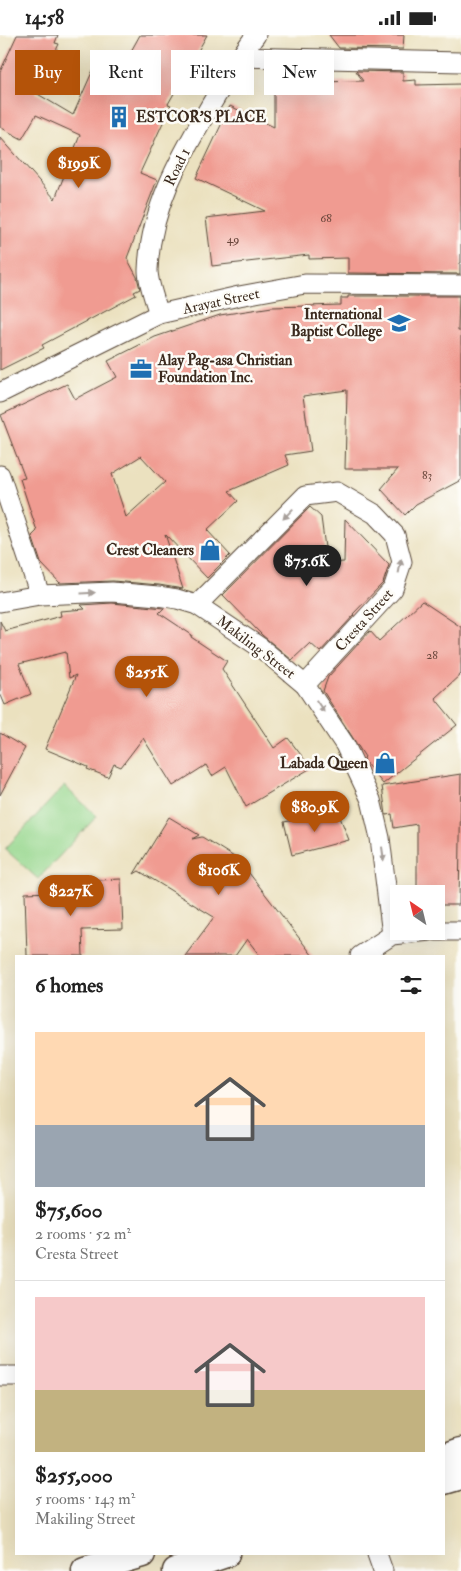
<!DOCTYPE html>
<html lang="en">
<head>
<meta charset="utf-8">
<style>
  :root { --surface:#fff; --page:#f2f2f2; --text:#222; --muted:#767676; --line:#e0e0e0; --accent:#b45309 }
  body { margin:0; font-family:"IM FELL Double Pica",serif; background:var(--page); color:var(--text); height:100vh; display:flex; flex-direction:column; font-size:19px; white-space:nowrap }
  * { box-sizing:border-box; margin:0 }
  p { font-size:16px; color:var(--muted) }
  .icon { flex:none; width:28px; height:28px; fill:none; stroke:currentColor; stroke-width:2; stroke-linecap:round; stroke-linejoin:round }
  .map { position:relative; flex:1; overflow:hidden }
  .panel { position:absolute; left:15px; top:920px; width:430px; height:600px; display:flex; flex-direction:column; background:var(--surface); border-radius:0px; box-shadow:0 5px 20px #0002 }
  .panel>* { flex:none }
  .banner { position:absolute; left:15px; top:15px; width:431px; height:45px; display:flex; gap:10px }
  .needle { width:32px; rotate:325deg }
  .controls { position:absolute; left:390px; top:850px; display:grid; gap:10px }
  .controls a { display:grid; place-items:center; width:55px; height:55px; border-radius:0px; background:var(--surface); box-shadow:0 5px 20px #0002; font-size:25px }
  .price { position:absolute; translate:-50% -42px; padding:0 11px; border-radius:18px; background:var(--accent); color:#fff; font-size:16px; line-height:32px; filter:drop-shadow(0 1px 2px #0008) }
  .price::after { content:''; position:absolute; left:50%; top:30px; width:15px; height:11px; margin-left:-8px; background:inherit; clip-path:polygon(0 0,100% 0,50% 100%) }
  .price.on { background:#222; color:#fff }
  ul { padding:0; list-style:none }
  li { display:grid; align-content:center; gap:10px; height:265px; padding:0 20px }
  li+li { border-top:1px solid var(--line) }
  li span { display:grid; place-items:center; height:155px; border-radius:0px; color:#555 }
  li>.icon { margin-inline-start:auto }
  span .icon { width:90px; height:90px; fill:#fffc; stroke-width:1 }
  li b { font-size:21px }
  h2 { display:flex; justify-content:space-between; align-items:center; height:60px; padding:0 20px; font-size:21px }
  .tag { padding:0 18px; border-radius:0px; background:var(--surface); box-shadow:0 5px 20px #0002; font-size:18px; line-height:45px }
  .tag.on { background:var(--accent); color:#fff }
  .status { display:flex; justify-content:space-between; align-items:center; height:35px; padding:0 25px; background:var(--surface); direction:ltr }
  .status svg { height:14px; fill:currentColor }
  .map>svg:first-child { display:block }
</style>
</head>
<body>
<div class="status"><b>14:58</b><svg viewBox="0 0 49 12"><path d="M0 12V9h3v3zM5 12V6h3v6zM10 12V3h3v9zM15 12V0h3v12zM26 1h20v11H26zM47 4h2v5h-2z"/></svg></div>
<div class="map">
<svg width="461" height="1536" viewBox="0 0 461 1536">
  <rect width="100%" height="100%" fill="#fdfcf7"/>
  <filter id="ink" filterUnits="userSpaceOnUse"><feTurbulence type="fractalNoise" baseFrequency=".02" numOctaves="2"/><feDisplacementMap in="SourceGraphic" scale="10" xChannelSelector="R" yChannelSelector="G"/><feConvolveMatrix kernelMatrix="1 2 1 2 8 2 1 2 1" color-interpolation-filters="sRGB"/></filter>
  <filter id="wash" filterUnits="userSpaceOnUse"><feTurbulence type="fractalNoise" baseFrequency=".0096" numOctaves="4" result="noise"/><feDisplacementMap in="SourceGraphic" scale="20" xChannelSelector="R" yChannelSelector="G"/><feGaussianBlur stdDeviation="1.12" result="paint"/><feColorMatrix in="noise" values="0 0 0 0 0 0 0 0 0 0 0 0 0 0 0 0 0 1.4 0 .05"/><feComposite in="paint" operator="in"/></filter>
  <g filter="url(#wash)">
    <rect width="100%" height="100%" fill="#ebe1bf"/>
    <polygon fill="#97d78e" stroke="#698056" points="64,751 97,781 38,844 5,814"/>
    <g id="blocks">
      <g fill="#f09b91" fill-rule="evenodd">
        <polygon points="17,0 58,0 55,8 59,9 36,58 73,80 93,35 115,45 140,0 207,0 168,69 171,70 140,138 157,145 127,223 137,242 140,254 134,257 136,260 42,310 44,313 0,335 0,102 55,164 80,100 36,80 22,104 0,92 0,37"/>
        <polygon points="329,0 404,0 403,14 339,13"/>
        <polygon points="356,36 403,37 403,46 416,45 416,50 461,49 461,228 460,228 460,239 348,238 348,223 309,224 309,220 212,231 206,183 265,176 196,143 230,71 274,92 274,48 363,46"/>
        <path d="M348,261h111l-1,35h3v149l-45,24 -11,11 -24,-26 17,-20h-53l2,-79 -44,6 8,55 -26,4 4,10 -60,26 9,10 -31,29 23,25 -23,23 -42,-44 18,55 -24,-4 -46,-4 -53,2 -19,-20 -9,-27 5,-5 -17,-52 5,-1 -24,-63 66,-31 8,15 42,-22 -9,-16 47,-24 65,-22 52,-8 69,-2v-7h7zM141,421l24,26 -39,35 -14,-43z"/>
        <polygon points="310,472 321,482 327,528 344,527 345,484 389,530 383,548 353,579 354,580 320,617 310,608 292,625 262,600 223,560"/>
        <polygon points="422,566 461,592 461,639 435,663 457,690 383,749 365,727 364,723 365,722 323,656 328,642 370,596 379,606"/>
        <polygon points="112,568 164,573 159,578 192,600 191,602 227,626 222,634 274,713 288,703 311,733 246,772 226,732 212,741 206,730 173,751 143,703 121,732 114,729 108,742 87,734 88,732 74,726 45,714 76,640 69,643 66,617 19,629 31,659 5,670 0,658 0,586 5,596 61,581 60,576 85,574 81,570"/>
        <polygon points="0,698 25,713 0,760"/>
        <polygon points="461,739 459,870 436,870 436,859 417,859 417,789 394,793 392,779 386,780 382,751"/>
        <polygon points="338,777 349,805 292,820 284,787"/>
        <polygon points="169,782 199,800 192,804 202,802 239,825 313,921 260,921 247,904 235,921 185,921 214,882 139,836 134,839"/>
        <polygon points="121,844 123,894 82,895 83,921 27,921 25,858 78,856 78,846"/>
      </g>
    </g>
  </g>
  <g filter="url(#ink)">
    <use href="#blocks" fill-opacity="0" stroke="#554536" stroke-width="1"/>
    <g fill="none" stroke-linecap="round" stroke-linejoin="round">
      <g stroke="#554536" stroke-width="21">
        <g id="minor">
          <polyline points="240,22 461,27"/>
          <path d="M159,279c-4,-13 -11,-31 -11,-44 2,-60 31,-111 61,-162 15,-25 29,-50 47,-73"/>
          <polyline points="0,358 159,279 239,261 305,249 461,250"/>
          <polyline points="0,440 40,560"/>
          <polyline points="0,567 40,560 112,557 158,561 177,564 197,570 261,613 305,650 345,710 371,765 380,803 392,900"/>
          <polyline points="197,570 305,461 337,457 375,479 395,500 402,527 393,554 305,650"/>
          <polyline points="436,896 461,896"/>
          <polyline points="360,921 392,900 430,896"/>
          <polyline points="0,1341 16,1341"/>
          <polyline points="377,1519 383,1536"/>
        </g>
      </g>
      <g stroke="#554536" stroke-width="29">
        <g id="secondary">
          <polyline points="444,1422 461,1416"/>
          <polyline points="444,1446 461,1441"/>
          <polyline points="85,1536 142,1519"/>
          <polyline points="176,1536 226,1519"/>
        </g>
      </g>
      <use href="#minor" stroke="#fff" stroke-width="19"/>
      <use href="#secondary" stroke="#fff" stroke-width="26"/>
    </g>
    <defs><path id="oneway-solid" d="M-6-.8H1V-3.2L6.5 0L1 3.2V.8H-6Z" transform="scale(1.25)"/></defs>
    <g fill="#a79f9a">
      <use href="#oneway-solid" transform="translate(288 479) rotate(134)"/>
      <use href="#oneway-solid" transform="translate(400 531) rotate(-79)"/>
      <use href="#oneway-solid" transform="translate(88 558) rotate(-3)"/>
      <use href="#oneway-solid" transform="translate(320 671) rotate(56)"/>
      <use href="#oneway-solid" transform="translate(383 819) rotate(82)"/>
    </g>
  </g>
  <defs>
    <g id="building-bare" transform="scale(1.725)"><path d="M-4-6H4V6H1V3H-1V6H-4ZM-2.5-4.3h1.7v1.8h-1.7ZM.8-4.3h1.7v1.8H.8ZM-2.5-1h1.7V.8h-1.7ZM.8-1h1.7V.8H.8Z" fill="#1f6fb2" stroke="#fdfcf7" stroke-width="2.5" paint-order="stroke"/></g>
    <g id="school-bare" transform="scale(1.725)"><path d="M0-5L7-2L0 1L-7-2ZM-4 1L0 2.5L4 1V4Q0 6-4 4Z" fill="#1f6fb2" stroke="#fdfcf7" stroke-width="2.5" paint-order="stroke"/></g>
    <g id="office-bare" transform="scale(1.725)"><path d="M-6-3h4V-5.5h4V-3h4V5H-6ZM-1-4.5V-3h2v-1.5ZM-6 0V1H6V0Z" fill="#1f6fb2" stroke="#fdfcf7" stroke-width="2.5" paint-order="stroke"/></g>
    <g id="shop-bare" transform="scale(1.725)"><path d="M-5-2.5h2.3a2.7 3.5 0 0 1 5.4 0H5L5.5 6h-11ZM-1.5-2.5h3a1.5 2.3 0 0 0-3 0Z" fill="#1f6fb2" stroke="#fdfcf7" stroke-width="2.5" paint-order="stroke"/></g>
  </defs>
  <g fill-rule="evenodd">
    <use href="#building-bare" x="119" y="82"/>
    <use href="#school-bare" x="399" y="288"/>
    <use href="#office-bare" x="141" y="334"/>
    <use href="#shop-bare" x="210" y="515"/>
    <use href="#shop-bare" x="385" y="728"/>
  </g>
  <g text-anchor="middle" stroke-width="5" stroke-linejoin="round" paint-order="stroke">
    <g font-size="12" fill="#68463b">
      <text x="326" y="187">68</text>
      <text x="233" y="208">49</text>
      <text x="427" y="444">83</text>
      <text x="432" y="624">28</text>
    </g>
    <g font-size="15" font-weight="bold" fill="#3b2a1e" stroke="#fdfcf7" text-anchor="end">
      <text x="136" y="87" text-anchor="start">ESTCOR'S PLACE</text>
      <text x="382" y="284">International<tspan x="382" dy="17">Baptist College</tspan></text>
      <text x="158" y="330" text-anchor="start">Alay Pag-asa Christian<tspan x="158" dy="17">Foundation Inc.</tspan></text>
      <text x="194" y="520">Crest Cleaners</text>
      <text x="368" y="733">Labada Queen</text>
    </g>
    <g font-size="15" fill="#3b2a1e" stroke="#fdfcf7">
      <text transform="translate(177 132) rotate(-64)" y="5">Road 1</text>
      <text transform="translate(221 266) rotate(-12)" y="5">Arayat Street</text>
      <text transform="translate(364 585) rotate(-48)" y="5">Cresta Street</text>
      <text transform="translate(256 612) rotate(37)" y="5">Makiling Street</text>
    </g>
  </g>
</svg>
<div class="controls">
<a><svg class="needle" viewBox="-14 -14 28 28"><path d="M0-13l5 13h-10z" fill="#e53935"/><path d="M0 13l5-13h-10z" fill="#767676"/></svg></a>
</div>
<b class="price" style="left:79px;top:154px">$199K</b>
<b class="price on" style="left:307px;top:552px">$75.6K</b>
<b class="price" style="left:147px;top:663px">$255K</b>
<b class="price" style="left:315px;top:798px">$80.9K</b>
<b class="price" style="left:219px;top:861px">$106K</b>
<b class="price" style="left:71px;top:882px">$227K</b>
<div class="banner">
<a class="tag on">Buy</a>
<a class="tag">Rent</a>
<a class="tag">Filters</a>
<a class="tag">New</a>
</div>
<section class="panel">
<h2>6 homes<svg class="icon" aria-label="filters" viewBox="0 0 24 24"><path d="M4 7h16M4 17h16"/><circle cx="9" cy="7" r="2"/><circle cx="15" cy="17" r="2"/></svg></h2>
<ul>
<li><span style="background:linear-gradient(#ffd9b3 60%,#9aa5b1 0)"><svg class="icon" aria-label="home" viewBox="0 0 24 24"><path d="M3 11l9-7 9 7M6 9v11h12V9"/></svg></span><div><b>$75,600</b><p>2 rooms · 52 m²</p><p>Cresta Street</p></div></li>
<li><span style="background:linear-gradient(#f6c9c9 60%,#c2b280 0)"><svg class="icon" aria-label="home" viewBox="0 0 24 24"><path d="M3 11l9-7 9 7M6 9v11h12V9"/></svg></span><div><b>$255,000</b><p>5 rooms · 143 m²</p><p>Makiling Street</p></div></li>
</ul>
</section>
</div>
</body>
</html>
